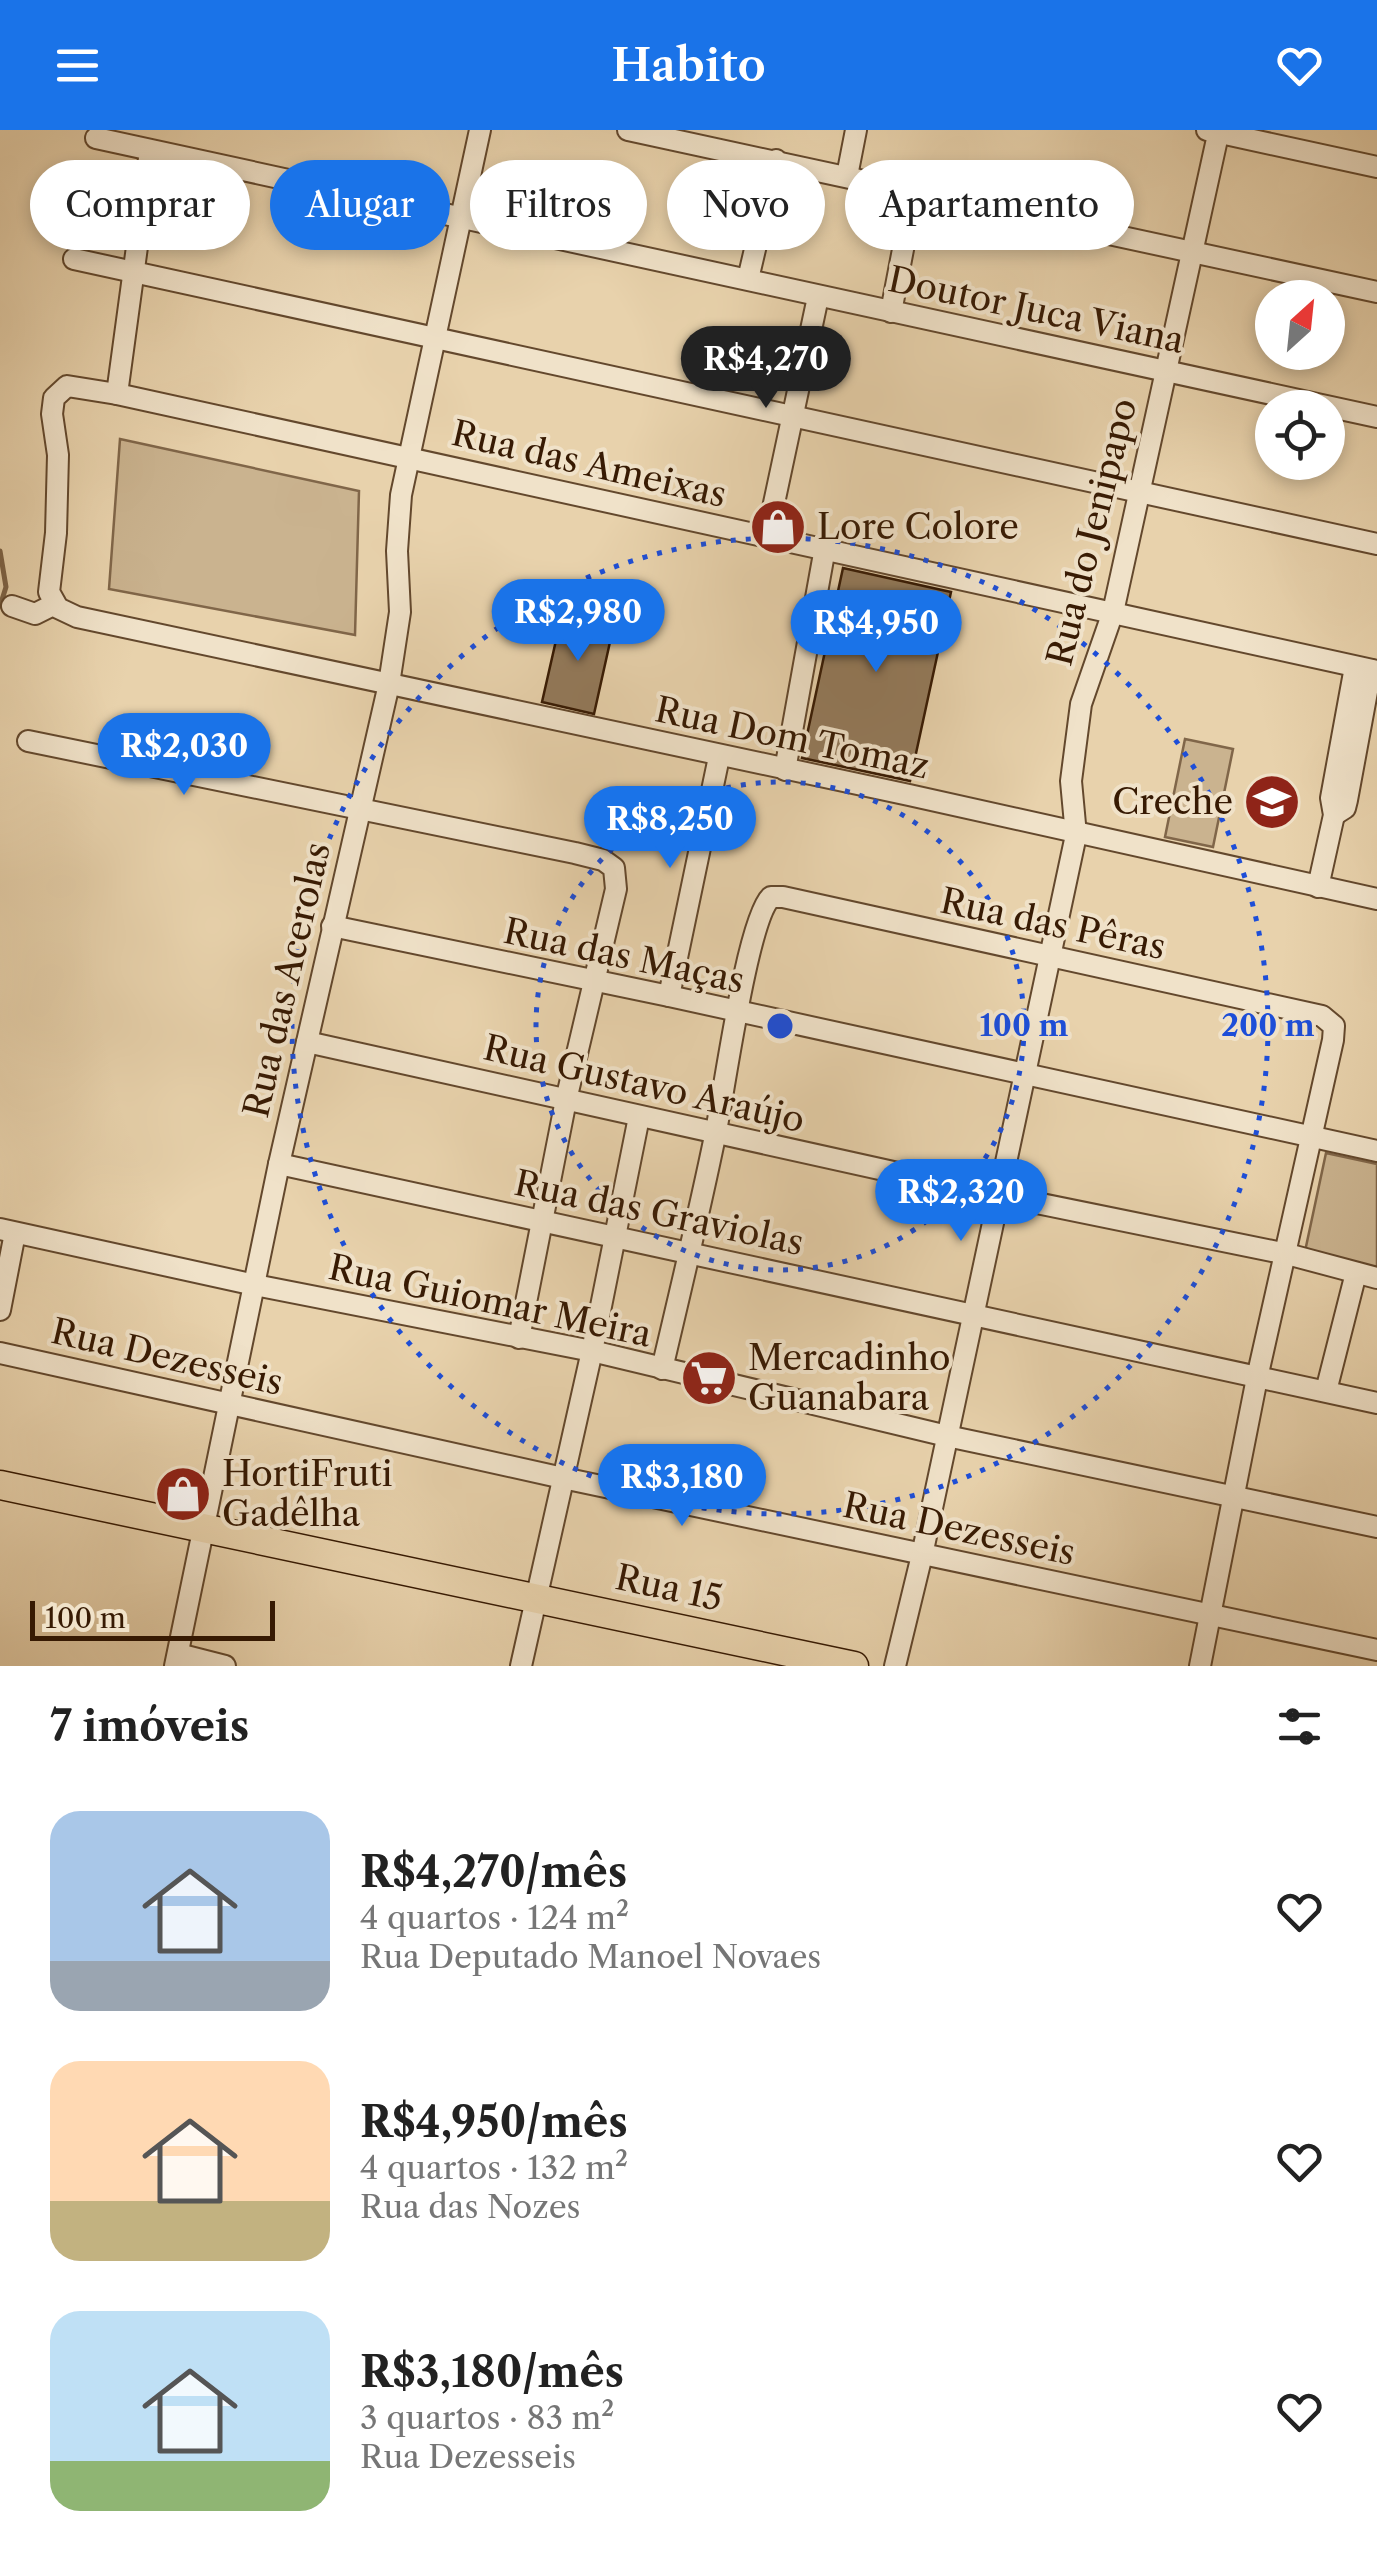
<!DOCTYPE html>
<html lang="pt">
<head>
<meta charset="utf-8">
<style>
  :root { --surface:#fff; --page:#f2f2f2; --text:#222; --muted:#767676; --accent:#1a73e8 }
  body { margin:0; font-family:"Libre Caslon Text",serif; background:var(--page); color:var(--text); height:100vh; display:flex; flex-direction:column; font-size:38px; white-space:nowrap }
  * { box-sizing:border-box; margin:0 }
  p { font-size:32px; color:var(--muted) }
  .icon { flex:none; width:55px; height:55px; fill:none; stroke:currentColor; stroke-width:2; stroke-linecap:round; stroke-linejoin:round }
  .map { position:relative; height:1536px; overflow:hidden }
  .details { display:flex; flex-direction:column; background:var(--surface); flex:1 }
  .details>* { flex:none }
  .guide { position:absolute; left:30px; top:30px; width:1318px; height:90px; display:flex; gap:20px }
  .needle { width:65px; rotate:27deg }
  .controls { position:absolute; left:1255px; top:150px; display:grid; gap:20px }
  .controls a { display:grid; place-items:center; width:90px; height:90px; border-radius:50%; background:var(--surface); box-shadow:0 5px 15px #0003; font-size:50px }
  .scale { position:absolute; left:30px; bottom:25px; width:245px; box-sizing:border-box; padding-left:10px; border:5px solid #371a03; border-top:0; font-size:28px; line-height:35px; white-space:nowrap; color:#371a03; -webkit-text-stroke:8px #f0e2c9; paint-order:stroke }
  .price { position:absolute; translate:-50% -85px; padding:0 22px; border-radius:35px; background:var(--accent); color:#fff; font-size:32px; line-height:65px; filter:drop-shadow(0 2px 5px #0008) }
  .price::after { content:''; position:absolute; left:50%; top:60px; width:30px; height:22px; margin-left:-15px; background:inherit; clip-path:polygon(0 0,100% 0,50% 100%) }
  .price.active { background:#222; color:#fff }
  ul { padding:0; list-style:none }
  li { display:flex; align-items:center; gap:30px; height:250px; padding:0 50px }
  li span { display:grid; place-items:center; flex:none; width:280px; height:200px; border-radius:30px; color:#555 }
  li>.icon { margin-inline-start:auto }
  span .icon { width:120px; height:120px; fill:#fffc; stroke-width:1 }
  li b { font-size:42px }
  h2 { display:flex; justify-content:space-between; align-items:center; height:120px; padding:0 50px; font-size:42px }
  .tag { padding:0 35px; border-radius:45px; background:var(--surface); box-shadow:0 5px 15px #0003; font-size:35px; line-height:90px }
  .tag.active { background:var(--accent); color:#fff }
  header { display:flex; justify-content:space-between; align-items:center; height:130px; padding:0 50px; background:var(--accent); color:#fff; font-size:45px; font-weight:600 }
  .map>svg:first-child { display:block }
</style>
</head>
<body>
<header><svg class="icon" aria-label="menu" viewBox="0 0 24 24"><path d="M4 6h16M4 12h16M4 18h16"/></svg>Habito<svg class="icon" aria-label="heart" viewBox="0 0 24 24"><path d="M12 20l-8-8c-3-5 5-10 8-4 3-6 11-1 8 4z"/></svg></header>
<div class="map">
<svg width="1377" height="1536" viewBox="0 0 1377 1536">
  <rect width="100%" height="100%" fill="#e8d2ac"/>
  <filter id="stains"><feTurbulence type="fractalNoise" baseFrequency=".002" numOctaves="4"/><feColorMatrix values="0 0 0 0 .2 0 0 0 0 .09 0 0 0 0 .02 0 0 0 .5 -.17"/></filter>
  <radialGradient id="worn" r=".72"><stop offset=".6" stop-color="#630" stop-opacity="0"/><stop offset="1" stop-color="#630" stop-opacity=".3"/></radialGradient>
  <g fill="#cab38f" stroke="#806649" stroke-width="2.5">
    <polygon points="120,309 359,361 355,505 109,459"/>
    <polygon points="1185,609 1233,619 1213,717 1165,707"/>
    <polygon points="1326,1023 1377,1034 1377,1142 1304,1126"/>
  </g>
  <g fill="none" stroke-linecap="round" stroke-linejoin="round">
    <polyline stroke="#7d6346" stroke-width="5" points="0,421 6,457 0,476"/>
  </g>
  <g fill="#937a5b" stroke="#371a03" stroke-width="2.5">
    <polygon points="843,438 951,462 910,651 802,628"/>
    <polygon points="562,484 614,494 594,584 542,572"/>
  </g>
  <g fill="none" stroke-linecap="round" stroke-linejoin="round">
    <g stroke="#63482d" stroke-width="24">
      <g id="minor">
        <polyline points="628,0 1377,162"/>
        <polyline points="1207,0 1377,37"/>
        <polyline points="96,8 1377,287"/>
        <polyline points="847,46 856,0"/>
        <polyline points="74,129 1377,414"/>
        <polyline points="748,149 776,30"/>
        <polyline points="891,182 914,62"/>
        <polyline points="117,264 150,21"/>
        <polyline points="767,406 818,167"/>
        <polyline points="12,476 35,484 55,474"/>
        <polyline points="1377,541 117,264 67,256 54,268 52,284 58,325 56,403 49,462 58,478 77,487 909,665 1377,769"/>
        <polyline points="28,611 575,723 603,730 614,738 616,759 566,970 519,1208"/>
        <polyline points="785,640 825,418"/>
        <polyline points="1334,685 1345,678 1347,670 1371,540"/>
        <polyline points="1318,757 1334,685 1331,668 1355,537"/>
        <polyline points="332,796 669,866 1377,1021"/>
        <polyline points="669,866 719,627"/>
        <polyline points="307,912 997,1065 1287,1124 1377,1148"/>
        <polyline points="279,1034 1377,1273"/>
        <polyline points="0,1099 255,1155 592,1221 947,1306 1377,1397"/>
        <polyline points="0,1180 15,1103"/>
        <polyline points="0,1223 563,1348 1377,1520"/>
        <path d="M662,1239c18,-77 37,-155 53,-233 9,-42 32,-216 56,-239h12l539,119 12,10 -1,14 -76,338 -57,288"/>
        <polyline points="1326,1261 1356,1143"/>
        <polyline points="178,1524 225,1536"/>
        <polyline points="175,1536 279,1034 389,554 400,482 397,421 401,365 480,0"/>
        <polyline points="521,1536 592,1221 639,987"/>
        <polyline points="895,1536 922,1425 1076,705 1071,651 1081,574 1113,482 1219,0"/>
      </g>
    </g>
    <g stroke="#371a03" stroke-width="31">
      <polyline id="major" points="0,1355 854,1536"/>
    </g>
    <use href="#minor" stroke="#f0e2c9" stroke-width="20"/>
    <use href="#major" stroke="#e8d2ac" stroke-width="28"/>
  </g>
  <g fill="none" stroke="#1d4ed8" stroke-width="5" stroke-dasharray="5 10">
    <circle cx="780" cy="896" r="244"/>
    <circle cx="780" cy="896" r="488"/>
  </g>
  <defs>
    <g id="shop-disc" transform="scale(2.875)"><circle r="9.5" fill="#8f2418" stroke="#f0e2c9"/><path d="M-5-2.5h2.3a2.7 3.5 0 0 1 5.4 0H5L5.5 6h-11ZM-1.5-2.5h3a1.5 2.3 0 0 0-3 0Z" fill="#fff"/></g>
    <g id="school-disc" transform="scale(2.875)"><circle r="9.5" fill="#8f2418" stroke="#f0e2c9"/><path d="M0-5L7-2L0 1L-7-2ZM-4 1L0 2.5L4 1V4Q0 6-4 4Z" fill="#fff"/></g>
    <g id="supermarket-disc" transform="scale(2.875)"><circle r="9.5" fill="#8f2418" stroke="#f0e2c9"/><path d="M-6-5.5h2.5l.6 2H6L4.5 2H-2.5L-4.4-4H-6ZM-1.5 3.2a1.3 1.3 0 1 0 .1 0ZM3 3.2a1.3 1.3 0 1 0 .1 0Z" fill="#fff"/></g>
  </defs>
  <g fill-rule="evenodd">
    <use href="#shop-disc" x="778" y="397"/>
    <use href="#school-disc" x="1272" y="672"/>
    <use href="#supermarket-disc" x="709" y="1248"/>
    <use href="#shop-disc" x="183" y="1364"/>
  </g>
  <g text-anchor="middle" stroke-width="8" stroke-linejoin="round" paint-order="stroke">
    <g font-size="35" fill="#371a03" stroke="#f0e2c9">
      <text transform="translate(1036 180) rotate(12)" y="12">Doutor Juca Viana</text>
      <text transform="translate(589 334) rotate(13)" y="12">Rua das Ameixas</text>
      <text transform="translate(1092 402) rotate(-76)" y="12">Rua do Jenipapo</text>
      <text transform="translate(792 608) rotate(12)" y="12">Rua Dom Tomaz</text>
      <text transform="translate(1053 794) rotate(12)" y="12">Rua das Pêras</text>
      <text transform="translate(624 826) rotate(12)" y="12">Rua das Maças</text>
      <text transform="translate(287 850) rotate(-77)" y="12">Rua das Acerolas</text>
      <text transform="translate(644 954) rotate(13)" y="12">Rua Gustavo Araújo</text>
      <text transform="translate(659 1083) rotate(12)" y="12">Rua das Graviolas</text>
      <text transform="translate(490 1171) rotate(12)" y="12">Rua Guiomar Meira</text>
      <text transform="translate(167 1227) rotate(13)" y="12">Rua Dezesseis</text>
      <text transform="translate(959 1399) rotate(12)" y="12">Rua Dezesseis</text>
      <text transform="translate(669 1458) rotate(12)" y="12">Rua 15</text>
    </g>
    <g font-size="35" fill="#371a03" stroke="#f0e2c9" text-anchor="start">
      <text x="817" y="409">Lore Colore</text>
      <text x="1233" y="684" text-anchor="end">Creche</text>
      <text x="748" y="1240">Mercadinho<tspan x="748" dy="40">Guanabara</tspan></text>
      <text x="222" y="1356">HortiFruti<tspan x="222" dy="40">Gadêlha</tspan></text>
    </g>
  </g>
  <circle cx="780" cy="896" r="15" fill="#1d4ed8" stroke="#f0e2c9" stroke-width="5"/>
  <g font-size="30" text-anchor="middle" font-weight="bold" fill="#1d4ed8" stroke="#f0e2c9" stroke-width="8" stroke-linejoin="round" paint-order="stroke">
    <text x="1024" y="906">100 m</text>
    <text x="1268" y="906">200 m</text>
  </g>
  <rect width="100%" height="100%" filter="url(#stains)"/>
  <rect width="100%" height="100%" fill="url(#worn)"/>
</svg>
<div class="controls">
<a><svg class="needle" viewBox="-14 -14 28 28"><path d="M0-13l5 13h-10z" fill="#e53935"/><path d="M0 13l5-13h-10z" fill="#767676"/></svg></a>
<a><svg class="icon" aria-label="locate" viewBox="0 0 24 24"><circle cx="12" cy="12" r="6"/><path d="M12 2v4M12 18v4M2 12h4M18 12h4"/></svg></a>
</div>
<div class="scale">100 m</div>
<b class="price active" style="left:766px;top:281px">R$4,270</b>
<b class="price" style="left:578px;top:534px">R$2,980</b>
<b class="price" style="left:876px;top:545px">R$4,950</b>
<b class="price" style="left:184px;top:668px">R$2,030</b>
<b class="price" style="left:670px;top:741px">R$8,250</b>
<b class="price" style="left:961px;top:1114px">R$2,320</b>
<b class="price" style="left:682px;top:1399px">R$3,180</b>
<div class="guide">
<a class="tag">Comprar</a>
<a class="tag active">Alugar</a>
<a class="tag">Filtros</a>
<a class="tag">Novo</a>
<a class="tag">Apartamento</a>
</div>
</div>
<section class="details">
<h2>7 imóveis<svg class="icon" aria-label="filters" viewBox="0 0 24 24"><path d="M4 7h16M4 17h16"/><circle cx="9" cy="7" r="2"/><circle cx="15" cy="17" r="2"/></svg></h2>
<ul>
<li><span style="background:linear-gradient(#a9c7e8 75%,#9aa5b1 0)"><svg class="icon" aria-label="home" viewBox="0 0 24 24"><path d="M3 11l9-7 9 7M6 9v11h12V9"/></svg></span><div><b>R$4,270/mês</b><p>4 quartos · 124 m²</p><p>Rua Deputado Manoel Novaes</p></div><svg class="icon" aria-label="heart" viewBox="0 0 24 24"><path d="M12 20l-8-8c-3-5 5-10 8-4 3-6 11-1 8 4z"/></svg></li>
<li><span style="background:linear-gradient(#ffd9b3 70%,#c2b280 0)"><svg class="icon" aria-label="home" viewBox="0 0 24 24"><path d="M3 11l9-7 9 7M6 9v11h12V9"/></svg></span><div><b>R$4,950/mês</b><p>4 quartos · 132 m²</p><p>Rua das Nozes</p></div><svg class="icon" aria-label="heart" viewBox="0 0 24 24"><path d="M12 20l-8-8c-3-5 5-10 8-4 3-6 11-1 8 4z"/></svg></li>
<li><span style="background:linear-gradient(#bfe0f5 75%,#8fb573 0)"><svg class="icon" aria-label="home" viewBox="0 0 24 24"><path d="M3 11l9-7 9 7M6 9v11h12V9"/></svg></span><div><b>R$3,180/mês</b><p>3 quartos · 83 m²</p><p>Rua Dezesseis</p></div><svg class="icon" aria-label="heart" viewBox="0 0 24 24"><path d="M12 20l-8-8c-3-5 5-10 8-4 3-6 11-1 8 4z"/></svg></li>
</ul>
</section>
</body>
</html>
